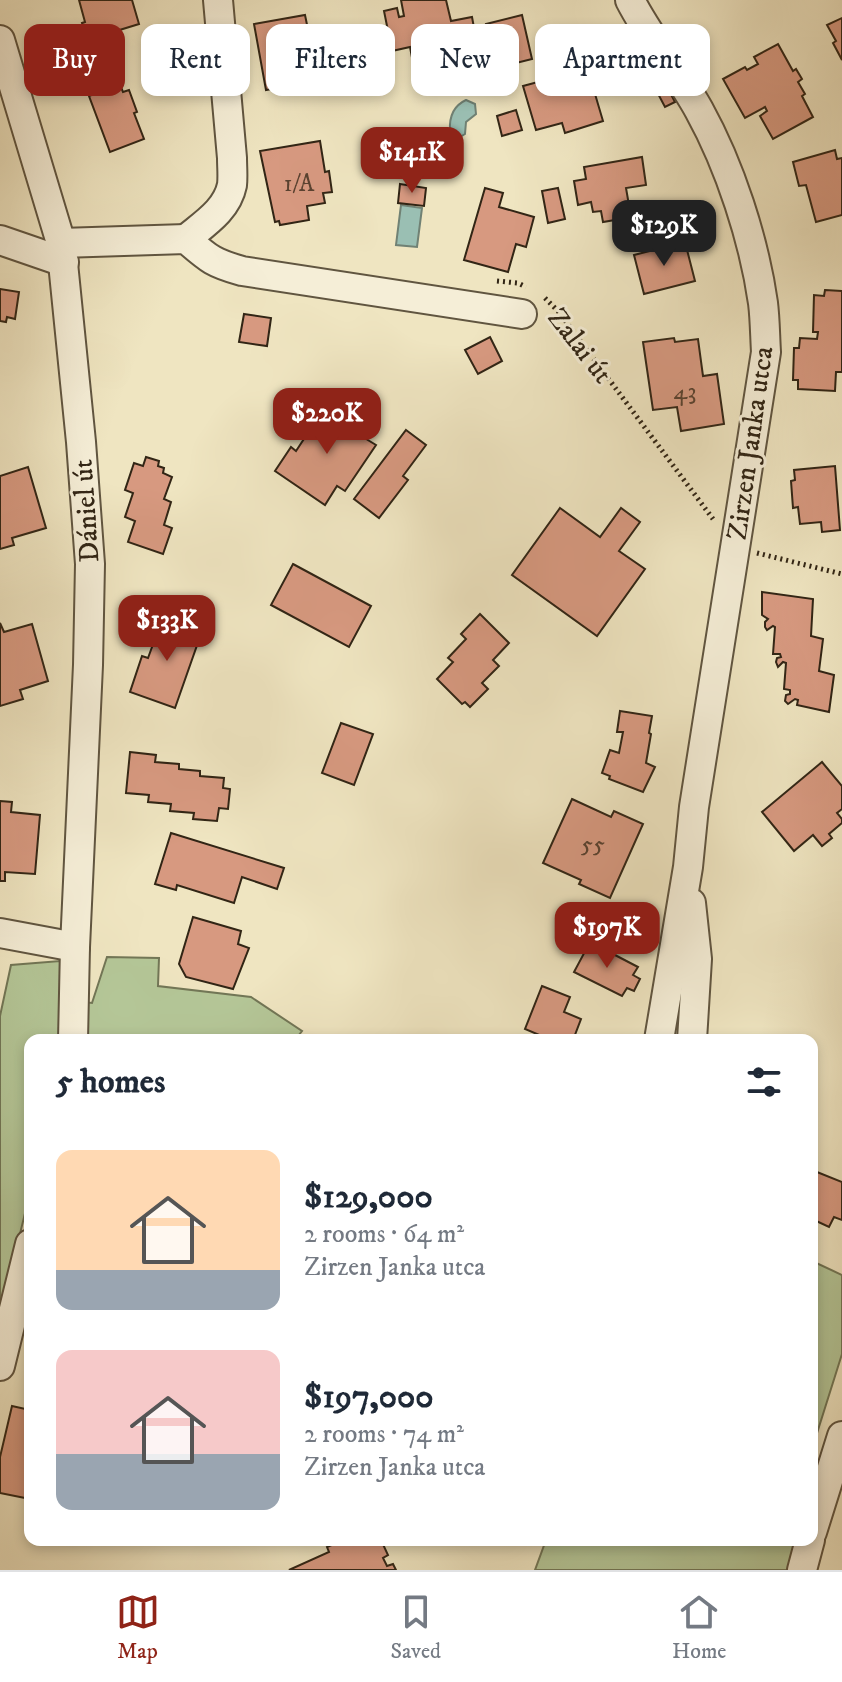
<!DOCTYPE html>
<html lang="en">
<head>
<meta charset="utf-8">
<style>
  :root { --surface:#fff; --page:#f6f6f7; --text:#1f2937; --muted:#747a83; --line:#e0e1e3; --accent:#8f2418 }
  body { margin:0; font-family:"IM FELL DW Pica",serif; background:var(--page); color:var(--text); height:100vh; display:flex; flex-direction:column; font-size:30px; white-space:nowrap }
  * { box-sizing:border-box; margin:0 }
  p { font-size:26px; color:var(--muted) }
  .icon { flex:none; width:44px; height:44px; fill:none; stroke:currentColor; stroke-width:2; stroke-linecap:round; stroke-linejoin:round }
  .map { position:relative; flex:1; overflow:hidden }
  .drawer { position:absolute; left:24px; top:1034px; width:794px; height:512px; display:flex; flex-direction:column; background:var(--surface); border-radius:16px; box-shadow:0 4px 12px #0003 }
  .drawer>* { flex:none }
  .hud { position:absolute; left:24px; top:24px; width:794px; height:72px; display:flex; gap:16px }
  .price { position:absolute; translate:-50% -68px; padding:0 18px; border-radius:16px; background:var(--accent); color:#fff; font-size:26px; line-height:52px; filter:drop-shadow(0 2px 4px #0008) }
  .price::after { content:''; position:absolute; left:50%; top:48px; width:24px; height:18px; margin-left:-12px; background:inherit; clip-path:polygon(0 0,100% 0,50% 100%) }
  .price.current { background:#222; color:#fff }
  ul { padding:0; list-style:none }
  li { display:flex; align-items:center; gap:24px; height:200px; padding:0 32px }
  li span { display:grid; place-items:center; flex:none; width:224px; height:160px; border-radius:16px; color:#555 }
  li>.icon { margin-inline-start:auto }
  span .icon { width:96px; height:96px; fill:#fffc; stroke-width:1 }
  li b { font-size:34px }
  h2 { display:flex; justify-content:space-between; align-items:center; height:96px; padding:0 32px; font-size:34px }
  .chip { padding:0 28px; border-radius:16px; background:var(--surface); box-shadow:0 4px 12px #0003; font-size:28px; line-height:72px }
  .chip.current { background:var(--accent); color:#fff }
  .dock { display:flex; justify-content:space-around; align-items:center; height:112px; border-top:2px solid var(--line); background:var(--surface); font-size:22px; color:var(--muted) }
  .dock a { display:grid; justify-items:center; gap:4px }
  .dock .current { color:var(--accent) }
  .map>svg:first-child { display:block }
</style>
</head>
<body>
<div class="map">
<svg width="842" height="1570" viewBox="0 0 842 1570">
  <rect width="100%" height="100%" fill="#efe5c1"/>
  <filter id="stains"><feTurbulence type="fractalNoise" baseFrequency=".0025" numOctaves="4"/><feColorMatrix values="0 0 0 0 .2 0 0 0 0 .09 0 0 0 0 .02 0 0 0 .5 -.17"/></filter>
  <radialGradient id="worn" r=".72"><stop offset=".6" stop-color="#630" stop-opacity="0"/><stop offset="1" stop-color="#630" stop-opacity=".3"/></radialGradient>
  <g fill="#b4c697" stroke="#727656" stroke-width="2">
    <polygon points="107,957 159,958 158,986 251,997 302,1031 295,1040 30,1040 30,1193 0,1315 0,1016 11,965 60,961 64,1000 92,1003"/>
    <polygon points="812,1261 842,1275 842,1354 812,1449"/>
    <polygon points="546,1540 798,1540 795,1570 535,1570"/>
  </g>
  <g fill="#9abfb3" stroke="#708174" stroke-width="2">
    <path d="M466,100l9,4 1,10 -10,8 -1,12 -5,3 -4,-1 -6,-5c-1,-14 3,-25 16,-31z"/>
    <polygon points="401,205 422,208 417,247 396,245"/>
  </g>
  <g fill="#d79980" stroke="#312515" stroke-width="2">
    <polygon points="79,0 132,0 139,24 87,40 82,23 85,22"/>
    <polygon points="401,0 446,0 451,21 472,17 480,60 470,62 472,69 434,76 432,65 414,68 410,47 392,51 384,11 397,8 399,17 404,16"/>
    <polygon points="305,15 311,44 301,46 308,82 266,90 254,24"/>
    <polygon points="522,15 532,59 496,68 486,24"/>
    <polygon points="842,18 842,60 833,43 836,41 827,25"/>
    <polygon points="778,44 793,71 796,69 802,79 798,82 805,94 802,96 813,117 773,139 760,116 767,111 765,107 745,118 723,79 745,67 747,70 758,64 754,57"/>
    <polygon points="564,75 568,77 573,83 590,77 603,121 565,133 562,123 536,130 523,86"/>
    <polygon points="117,78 123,92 129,90 137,112 134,113 144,139 110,152 89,96 107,89 105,83"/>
    <polygon points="666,85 675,102 665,107 656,90"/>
    <polygon points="516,110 522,130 502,136 497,116"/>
    <polygon points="320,141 325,172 329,171 332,192 323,193 325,203 307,206 309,220 280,225 279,221 275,222 260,151"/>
    <polygon points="835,150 837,159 842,158 842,215 816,222 806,185 799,186 793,162"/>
    <polygon points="642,157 646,185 626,188 630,211 620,212 621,219 603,222 601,211 593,212 591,202 578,205 574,181 586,179 584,167"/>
    <polygon points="400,184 426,188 424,206 398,203"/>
    <polygon points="485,188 503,193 499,207 534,217 526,247 516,244 508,272 464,260"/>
    <polygon points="558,188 565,219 548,223 542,191"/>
    <polygon points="685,242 695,281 644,294 634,255"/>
    <polygon points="0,289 19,292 15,319 7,317 6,322 0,321"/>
    <polygon points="825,290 842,291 842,372 836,372 835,391 798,389 798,380 793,380 794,348 799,348 800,338 817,339 818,332 813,332 814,295 824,296"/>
    <polygon points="244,314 271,318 267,346 239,342"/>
    <polygon points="490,337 502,361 478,374 465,350"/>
    <polygon points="674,338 675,342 698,339 703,376 717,374 724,424 681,431 677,407 653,410 643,342"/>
    <polygon points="331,405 363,426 358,434 376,445 345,491 337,486 325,505 275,471 291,447 296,451 323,410 326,413"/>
    <polygon points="406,430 426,445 403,476 408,480 379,518 354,499"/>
    <polygon points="146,457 159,461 158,466 164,468 163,473 172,477 164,499 171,502 164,525 172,528 163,554 128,542 135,521 125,517 133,493 125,490 134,463 143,466"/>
    <polygon points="835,466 840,530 822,532 821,522 800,524 798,507 793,508 791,481 795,480 794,470"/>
    <polygon points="28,467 46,528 12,538 14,545 0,549 0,476"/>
    <polygon points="560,508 600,537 621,508 640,522 619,551 645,569 597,636 512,575"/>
    <polygon points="293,564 371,606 349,647 271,605"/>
    <polygon points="762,592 813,599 811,636 823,639 819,671 834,675 829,712 797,705 798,700 795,699 788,704 785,701 786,695 790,694 790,690 784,689 786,663 783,662 778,667 776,662 777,658 781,657 780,654 773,654 775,627 773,626 767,630 765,627 765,622 768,619 762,615"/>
    <polygon points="480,614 509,643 493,660 499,666 482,683 488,689 470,707 465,702 462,704 437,679 453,662 448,658 466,639 461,634"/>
    <polygon points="163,617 202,631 175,708 130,692 142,656 148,658"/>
    <polygon points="0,623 4,632 32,624 48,681 20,690 23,699 0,706"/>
    <polygon points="620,711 652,716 649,733 651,734 646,763 655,767 643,792 609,779 610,776 602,773 610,750 619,753 623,732 617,732"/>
    <polygon points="341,723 373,734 354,785 322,773"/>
    <polygon points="130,752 156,755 155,762 179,764 179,769 200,771 200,776 224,778 223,788 230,789 228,809 219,808 217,821 193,819 194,813 170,811 171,804 148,802 149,795 126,793"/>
    <polygon points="822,762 842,786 842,809 837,813 842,819 842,823 829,834 832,838 822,846 813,835 794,851 762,812"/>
    <polygon points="572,799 611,817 614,811 643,824 610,898 579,884 581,880 543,863"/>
    <polygon points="0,801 12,802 11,812 40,815 35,874 5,872 5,881 0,881"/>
    <polygon points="171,833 284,868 277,889 242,877 234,903 177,885 176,890 155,884"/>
    <polygon points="193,917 241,931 238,944 249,948 233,989 186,977 179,964"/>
    <polygon points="590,942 638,967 633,975 640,979 634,991 627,988 622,996 574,972"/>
    <polygon points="542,986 570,997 564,1012 581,1019 573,1040 551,1040 525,1029"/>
    <polygon points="812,1170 842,1182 842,1220 834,1217 829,1227 812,1219"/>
    <polygon points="12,1406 30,1410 30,1499 0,1493 0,1457"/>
    <polygon points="343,1540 349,1540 350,1542 355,1540 381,1540 388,1555 383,1558 387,1566 393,1564 396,1570 289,1570 329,1552 327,1547"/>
  </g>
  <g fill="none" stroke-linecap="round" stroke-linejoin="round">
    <g stroke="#605540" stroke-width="32">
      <g id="minor">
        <path d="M630,0c20,39 48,72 69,110 31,56 55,130 64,193 2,16 2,33 3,49l-72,455 -6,60 -29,173"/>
        <polyline points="0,40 61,243 81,442 90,564 88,665 75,947 73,1040"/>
        <path d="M186,239c18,-15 41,-29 46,-54 1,-9 0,-18 0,-27l-14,-158"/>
        <polyline points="0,240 64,262"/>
        <path d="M61,243l125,-4c23,20 27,24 56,32l280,43"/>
        <polyline points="691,903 697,959 692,1040"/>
        <polyline points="0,933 75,947"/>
        <polyline points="0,1366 30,1244"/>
        <polyline points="812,1532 842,1436"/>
        <polyline points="802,1570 810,1540"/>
      </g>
    </g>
    <g stroke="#312515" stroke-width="5" stroke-dasharray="2 4" stroke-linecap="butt">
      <polyline points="497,281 518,283 526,287"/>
      <polyline points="545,298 558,311 713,519"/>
      <polyline points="757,553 842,574"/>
    </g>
    <use href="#minor" stroke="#f5eed7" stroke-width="28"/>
  </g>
  <g text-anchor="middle" stroke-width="6" stroke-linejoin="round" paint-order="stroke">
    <g font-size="24" fill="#5a4230">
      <text x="299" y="191">1/A</text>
      <text x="685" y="399">43</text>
      <text x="593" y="852">55</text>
    </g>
    <g font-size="28" fill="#312515" stroke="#f5eed7">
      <text transform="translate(581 345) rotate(52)" y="10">Zalai út</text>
      <text transform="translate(749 443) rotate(-82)" y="10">Zirzen Janka utca</text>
      <text transform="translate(85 511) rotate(-94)" y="10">Dániel út</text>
    </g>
  </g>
  <rect width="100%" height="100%" filter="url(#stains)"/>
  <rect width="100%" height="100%" fill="url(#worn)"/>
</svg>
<b class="price" style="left:412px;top:195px">$141K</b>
<b class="price current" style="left:664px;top:268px">$129K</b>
<b class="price" style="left:327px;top:456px">$220K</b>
<b class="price" style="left:167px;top:663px">$133K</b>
<b class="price" style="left:607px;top:970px">$197K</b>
<div class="hud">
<a class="chip current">Buy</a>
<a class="chip">Rent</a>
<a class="chip">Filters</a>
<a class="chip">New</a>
<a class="chip">Apartment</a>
</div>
<section class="drawer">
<h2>5 homes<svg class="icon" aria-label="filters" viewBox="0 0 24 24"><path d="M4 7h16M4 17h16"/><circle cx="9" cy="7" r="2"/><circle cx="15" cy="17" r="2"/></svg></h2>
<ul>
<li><span style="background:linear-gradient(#ffd9b3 75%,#9aa5b1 0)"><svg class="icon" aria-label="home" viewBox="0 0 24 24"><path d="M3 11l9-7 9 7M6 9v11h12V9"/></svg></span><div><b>$129,000</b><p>2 rooms · 64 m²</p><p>Zirzen Janka utca</p></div></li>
<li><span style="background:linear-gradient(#f6c9c9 65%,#9aa5b1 0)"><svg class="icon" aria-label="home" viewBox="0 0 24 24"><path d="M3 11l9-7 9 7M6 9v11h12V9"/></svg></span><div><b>$197,000</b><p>2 rooms · 74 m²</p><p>Zirzen Janka utca</p></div></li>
</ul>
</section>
</div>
<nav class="dock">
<a class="current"><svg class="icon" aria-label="map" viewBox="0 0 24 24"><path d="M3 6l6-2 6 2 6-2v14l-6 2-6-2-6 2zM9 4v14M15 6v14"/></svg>Map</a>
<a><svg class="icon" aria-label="saved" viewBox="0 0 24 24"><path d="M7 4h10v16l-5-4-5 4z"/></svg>Saved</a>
<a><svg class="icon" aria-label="home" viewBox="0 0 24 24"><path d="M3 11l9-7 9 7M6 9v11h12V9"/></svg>Home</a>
</nav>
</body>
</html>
